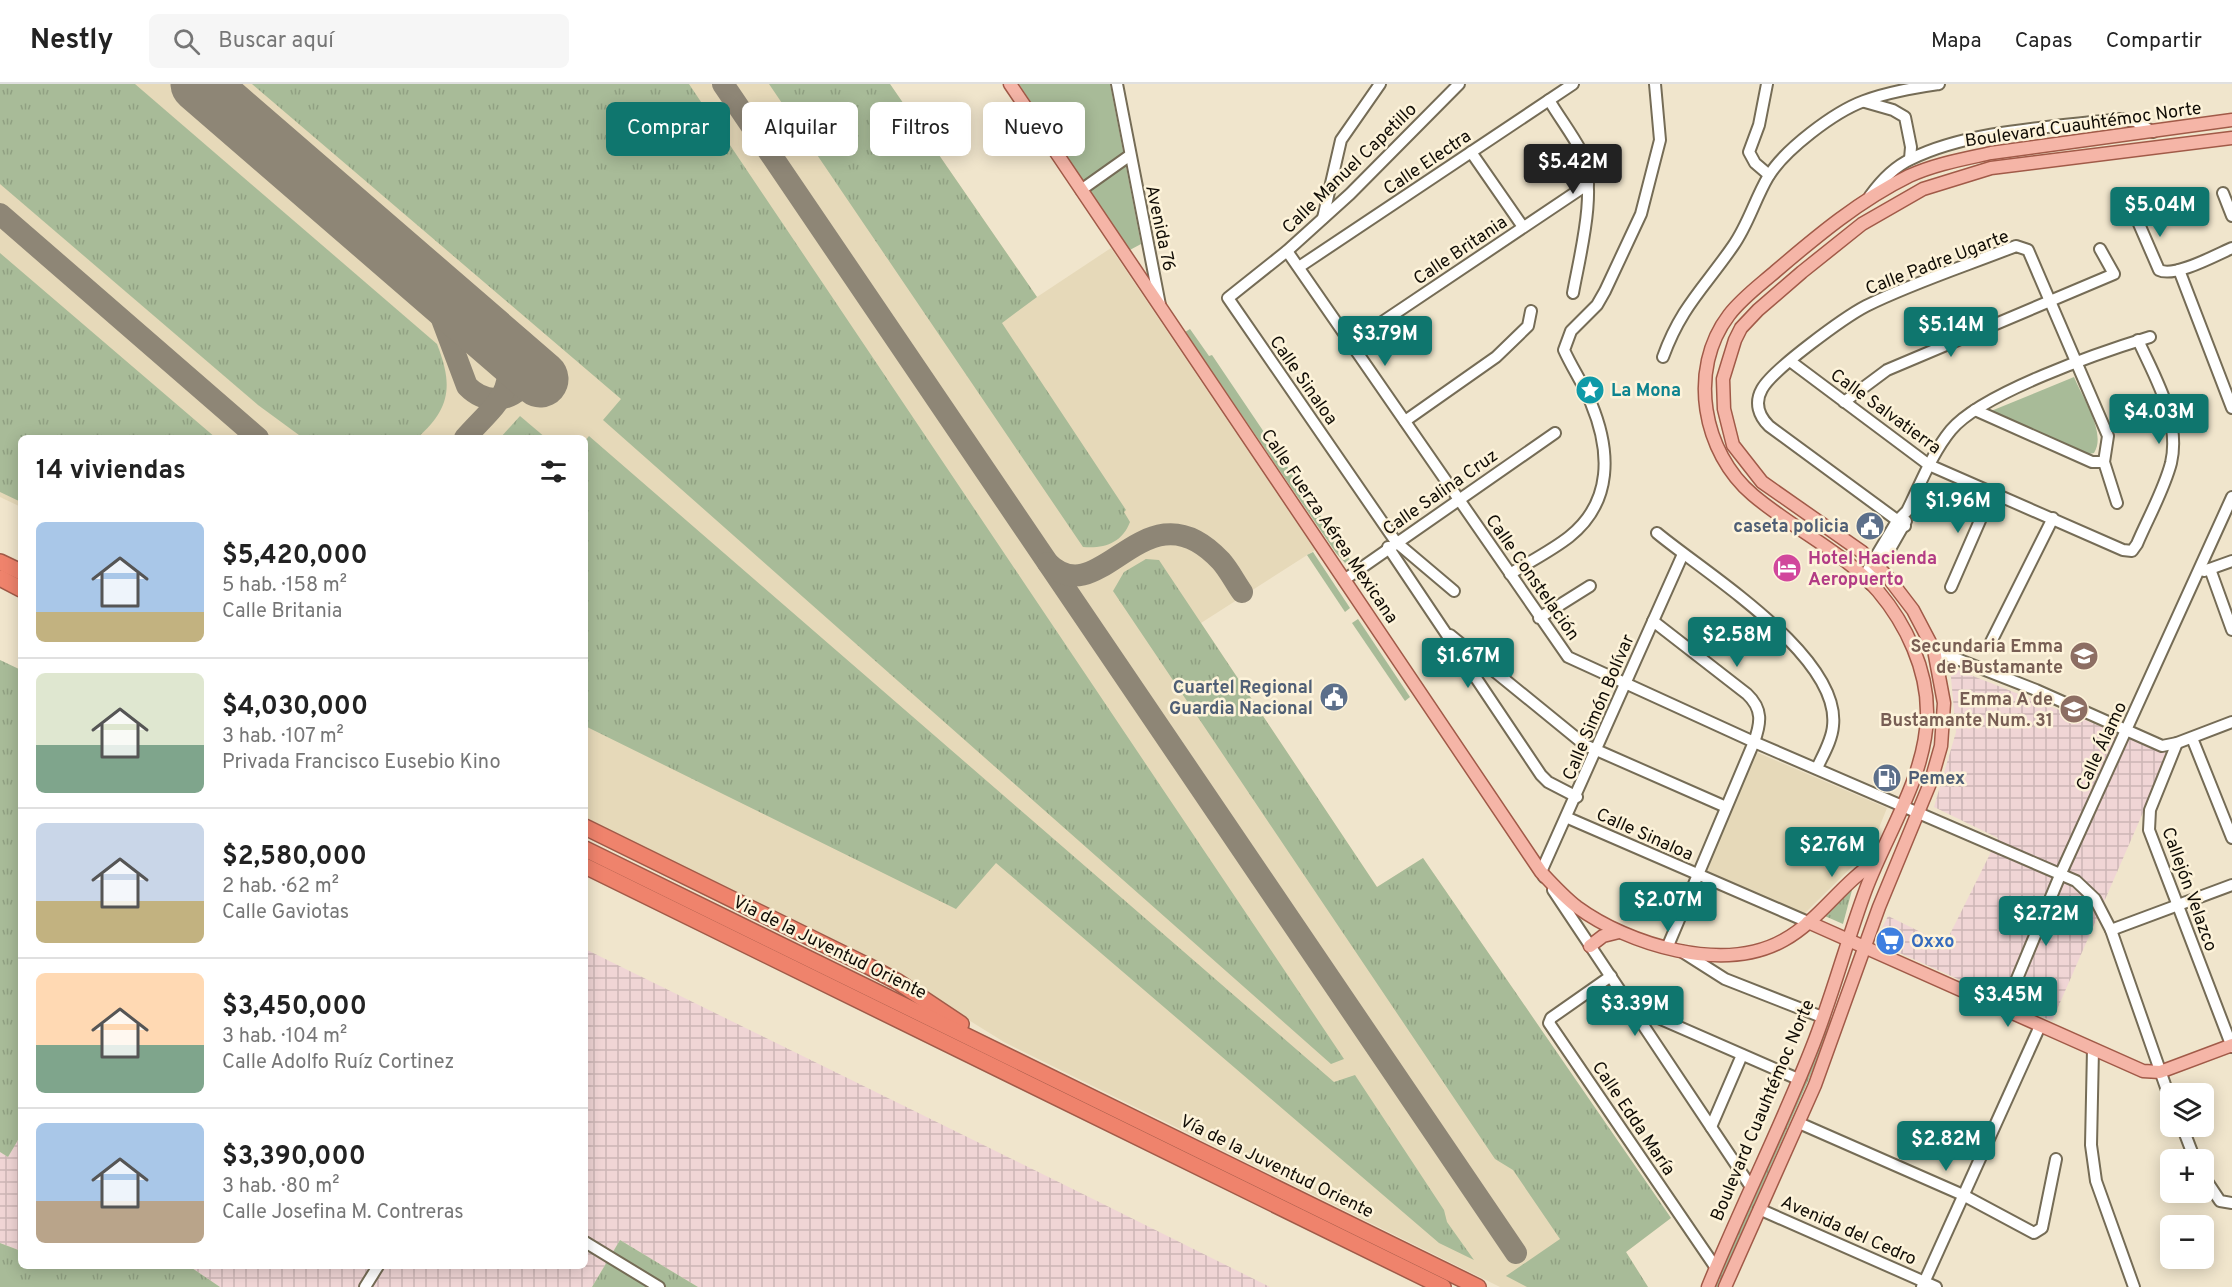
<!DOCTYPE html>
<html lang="es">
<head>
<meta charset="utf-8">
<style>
  :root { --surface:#fff; --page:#f6f6f6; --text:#222; --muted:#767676; --line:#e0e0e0; --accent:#0f766e }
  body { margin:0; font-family:Overpass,sans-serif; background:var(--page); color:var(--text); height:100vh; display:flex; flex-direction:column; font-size:22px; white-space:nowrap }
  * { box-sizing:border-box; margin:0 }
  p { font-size:20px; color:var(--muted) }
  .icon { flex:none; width:33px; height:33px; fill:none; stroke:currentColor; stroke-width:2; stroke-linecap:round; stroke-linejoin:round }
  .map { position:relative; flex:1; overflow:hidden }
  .sheet { position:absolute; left:18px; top:351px; width:570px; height:834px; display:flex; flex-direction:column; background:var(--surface); border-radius:9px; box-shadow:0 3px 15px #0003 }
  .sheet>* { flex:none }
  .banner { position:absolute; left:606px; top:18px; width:570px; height:54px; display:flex; gap:12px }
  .tools { position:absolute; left:2160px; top:999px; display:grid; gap:12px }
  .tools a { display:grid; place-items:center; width:54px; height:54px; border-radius:9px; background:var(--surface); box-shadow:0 3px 15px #0003; font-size:30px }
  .price { position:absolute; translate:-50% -51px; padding:0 14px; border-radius:6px; background:var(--accent); color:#fff; font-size:20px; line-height:39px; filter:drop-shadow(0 2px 3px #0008) }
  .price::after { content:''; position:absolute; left:50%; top:36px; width:18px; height:14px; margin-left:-9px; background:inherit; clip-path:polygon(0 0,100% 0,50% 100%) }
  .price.active { background:#222; color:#fff }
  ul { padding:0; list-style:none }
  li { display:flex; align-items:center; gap:18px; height:150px; padding:0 18px }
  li+li { border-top:2px solid var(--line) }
  li span { display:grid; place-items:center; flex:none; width:168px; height:120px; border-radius:9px; color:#555 }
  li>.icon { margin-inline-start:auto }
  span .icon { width:72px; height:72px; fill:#fffc; stroke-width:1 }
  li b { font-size:26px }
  h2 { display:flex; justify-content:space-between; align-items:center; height:72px; padding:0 18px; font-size:26px }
  .tag { padding:0 21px; border-radius:9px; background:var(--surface); box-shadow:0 3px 15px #0003; font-size:21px; line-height:54px }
  .tag.active { background:var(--accent); color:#fff }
  header { display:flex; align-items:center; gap:36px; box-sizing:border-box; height:84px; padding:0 30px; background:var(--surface); border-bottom:2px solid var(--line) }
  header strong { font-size:28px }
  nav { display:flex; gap:33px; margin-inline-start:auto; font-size:21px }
  .search { width:420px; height:54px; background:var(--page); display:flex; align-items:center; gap:15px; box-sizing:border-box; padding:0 21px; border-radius:9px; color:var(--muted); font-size:22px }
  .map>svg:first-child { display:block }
</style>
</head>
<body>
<header>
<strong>Nestly</strong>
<div class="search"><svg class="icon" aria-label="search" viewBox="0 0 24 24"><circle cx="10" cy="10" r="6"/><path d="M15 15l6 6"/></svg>Buscar aquí</div>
<nav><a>Mapa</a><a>Capas</a><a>Compartir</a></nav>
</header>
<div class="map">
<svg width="2232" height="1203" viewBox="0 0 2232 1203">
  <defs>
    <pattern id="industrial-grid" width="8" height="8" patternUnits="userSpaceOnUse" patternTransform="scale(1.5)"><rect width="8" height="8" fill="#f0d5d5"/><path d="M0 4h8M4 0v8" fill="none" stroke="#cdb6b5"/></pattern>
    <pattern id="grass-tufts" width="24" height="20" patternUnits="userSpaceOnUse" patternTransform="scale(1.5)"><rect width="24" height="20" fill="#a8bb98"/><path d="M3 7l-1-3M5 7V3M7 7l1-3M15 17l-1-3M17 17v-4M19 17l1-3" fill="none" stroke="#90a082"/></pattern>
  </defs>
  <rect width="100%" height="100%" fill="#f0e5cc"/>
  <g fill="#e6d9b9">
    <polygon points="0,0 890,0 1037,213 1111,164 1315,466 1201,539 1377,803 1423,774 1671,1134 1626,1168 1648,1203 1500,1203 1004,958 917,904 585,737 585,354 21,354 21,423 0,413"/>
    <polygon points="1756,668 1887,724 1871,764 1804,830 1703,786"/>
  </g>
  <g fill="url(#industrial-grid)">
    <polygon points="1950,583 2169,669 2052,937 1875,858 1888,832 1945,860 1998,754 1934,723 1956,648"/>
    <polygon points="585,865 1093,1115 1270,1203 698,1203 620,1156 592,1203 220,1203 189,1182 585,1182"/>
    <polygon points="21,1051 21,1167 0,1159 0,1068 8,1073"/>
  </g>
  <g fill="url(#grass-tufts)">
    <path d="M0,0h135l302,260c16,41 14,64 -20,94h-114l-45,-33 -258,-221z"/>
    <polygon points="252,0 689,0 1344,975 1331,980 603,336 621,315"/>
    <path d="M769,0h121l147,213 -35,26 124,187 -2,2 6,10c-8,21 -26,27 -47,25z"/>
    <polygon points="0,169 216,354 21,354 21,418 0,408"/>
    <polygon points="520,332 546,354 500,354"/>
    <polygon points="589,352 1334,998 1355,991 1444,1126 1447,1138 1474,1176 1439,1159 996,779 956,825 585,642 585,357"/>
    <polygon points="1146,475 1159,476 1377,803 1423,774 1671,1134 1626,1168 1648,1203 1527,1203 1506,1192 1560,1155 1513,1086 1495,1075 1113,507 1124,488"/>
    <polygon points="0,576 21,586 21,1051 8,1073 0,1068"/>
    <polygon points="1856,791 1843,840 1818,829"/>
    <polygon points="1831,933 1828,951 1718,1203 1713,1203"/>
    <polygon points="620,1156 698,1203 592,1203"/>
    <polygon points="0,1159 21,1167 21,1182 189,1182 220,1203 0,1203"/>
  </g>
  <g fill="#a8bb98">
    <polygon points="1019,0 1110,0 1141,160 1128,167"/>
    <polygon points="1190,245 1209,272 1212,271 1353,480 1346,480 1336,469 1185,248"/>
    <path d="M2074,293c8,20 33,56 20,76l-5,1 -98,-43z"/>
    <polygon points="1313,468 1350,524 1345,528 1307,471"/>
    <polygon points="1358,535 1410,613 1405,617 1352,539"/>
  </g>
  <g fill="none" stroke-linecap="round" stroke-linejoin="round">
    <g stroke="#8e8676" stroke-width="22">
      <polyline points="723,0 1516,1169"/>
      <polyline points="0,130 258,354"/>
      <path d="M417,189l14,17 36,96c36,37 87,-14 54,-46 -12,-12 -23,-8 -38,-13 -5,-2 -11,-7 -15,-10"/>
      <path d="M465,354c27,-31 59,-50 34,-94"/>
      <path d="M1048,479c53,53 97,-84 173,-2 8,9 14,21 21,31"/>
    </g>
    <polyline stroke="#8e8676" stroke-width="57" points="199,0 540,295"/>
    <g stroke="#756c56" stroke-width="14">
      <g id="minor">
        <polyline points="1117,0 1160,221"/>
        <polyline points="1767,0 1759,41 1749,68 1755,79 1769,91"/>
        <path d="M1549,16c10,17 23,34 32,51 17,37 -1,103 -8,142"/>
        <polyline points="1865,18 1893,26 1905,33 1911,63 1910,75"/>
        <polyline points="1471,68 1523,143"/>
        <polyline points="1081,106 1129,72"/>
        <polyline points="2223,109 2232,132"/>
        <path d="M1870,112c10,-14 24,-29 41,-37 58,-29 145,-32 209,-40l15,2 18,11"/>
        <path d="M2136,133l23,53c15,8 57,-15 73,-22"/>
        <polyline points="1323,134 1341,56 1380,0"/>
        <polyline points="1287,167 1568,573 1754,658 2076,797 2095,815 2111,846 2170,1015"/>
        <polyline points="1299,183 1573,0"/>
        <polyline points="2179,186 2232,324"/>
        <polyline points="1351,259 1588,100"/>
        <path d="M1663,273c18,-50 41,-69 70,-111 15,-21 22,-47 35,-69 16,-27 66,-65 96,-76 24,-9 50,-13 75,-17"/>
        <path d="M1790,277l139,104 194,85 9,1 5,-7c11,-26 27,-54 34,-81 10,-43 -16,-85 -33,-123"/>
        <polyline points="1844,318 1887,286 2114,190 2100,165"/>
        <polyline points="1975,326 2092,378 2104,378"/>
        <polyline points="1405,337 1496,273 1528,242 1531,227"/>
        <path d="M1905,442l-136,-100c-10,-10 -15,-23 -7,-37 11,-20 83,-72 104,-83 46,-23 102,-41 150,-60l12,4 80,186 -4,26 13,41"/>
        <path d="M1657,449c48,40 184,123 176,193 -1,14 -10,29 -16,42"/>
        <polyline points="1388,463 1541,691 1548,698 1577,713"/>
        <polyline points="2210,485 2232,546"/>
        <polyline points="2204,487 2232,477"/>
        <path d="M1510,490c19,-12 41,-23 59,-37 44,-35 42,-86 22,-134 -7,-18 -19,-35 -27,-53l7,-19 26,-26 8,-14 36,-77 19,-74 -5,-56"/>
        <path d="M1863,494l34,-57 10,-10c13,-26 25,-58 44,-81 31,-37 150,-78 199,-93"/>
        <polyline points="1344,496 1555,349"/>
        <polyline points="1870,500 1906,437"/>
        <polyline points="1951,503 1992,409"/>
        <polyline points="1454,507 1396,458 1228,214 1287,167 1350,110 1459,0"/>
        <polyline points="1539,534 1590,502"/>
        <path d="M1653,537l94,73c16,15 14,29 7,48l-87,206"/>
        <polyline points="1450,551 1585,661 1726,723"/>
        <polyline points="1991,558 2053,434"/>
        <polyline points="1934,566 2036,606 2162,662 2177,659 2232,638"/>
        <polyline points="2192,654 2232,754"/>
        <polyline points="2177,659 2150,726 2149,746 2232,963"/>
        <polyline points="1568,734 1808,838"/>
        <polyline points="1544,793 1541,788 1683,470"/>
        <polyline points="1553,806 1751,1103"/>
        <polyline points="2111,846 2232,801"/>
        <polyline points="1681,867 1725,895 1822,933"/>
        <polyline points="1611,892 1551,934 1549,939 1716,1184"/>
        <polyline points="1631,922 1798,995"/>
        <polyline points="2004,926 2061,789 2232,413"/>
        <polyline points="2093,965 2091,1061 2096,1097 2134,1203"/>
        <polyline points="1799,1039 1963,1111 2034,1149 2042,1144 2056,1075"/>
        <polyline points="2182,1042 2195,1076"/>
        <polyline points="1711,1043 1742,971"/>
        <polyline points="2204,1093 2220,1117 2232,1119"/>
        <polyline points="1759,1125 1936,1203"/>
        <polyline points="585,1158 659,1203"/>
        <polyline points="365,1203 378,1182"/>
        <polyline points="1922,1203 2040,942"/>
      </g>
    </g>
    <g stroke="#a15a48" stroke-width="15">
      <g id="major">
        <path d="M1010,0l531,788c12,13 23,25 36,35 52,38 147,67 207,33 36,-20 58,-58 93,-79"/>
        <polyline points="1808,838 2143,987 2160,988 2232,961"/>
        <polyline points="1590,862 1603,852 1619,848"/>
        <path d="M1708,1203c33,-81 73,-160 105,-242 20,-51 34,-105 53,-156 21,-56 60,-113 61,-174 1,-45 -21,-91 -49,-124 -34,-39 -85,-62 -125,-96 -50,-42 -66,-125 -24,-180 13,-17 31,-30 47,-44 41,-35 84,-71 133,-95 26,-12 55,-17 82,-23l241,-33"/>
        <polyline points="1725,1203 1815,1001 1879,823 1931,697 1941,662 1944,619 1934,566 1913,526 1887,492 1862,468 1762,398 1733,361 1724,325 1723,295 1735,256 1741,244 1758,226 1802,188 1862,140 1923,105 1991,84 2232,54"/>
      </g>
    </g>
    <g stroke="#a15a48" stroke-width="18">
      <g id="highway">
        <polyline points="0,478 21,488"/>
        <polyline points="0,494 21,505"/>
        <polyline points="585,743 868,882 898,898 961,940"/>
        <polyline points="585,765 1478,1203"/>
        <polyline points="585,782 1443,1203"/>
      </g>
    </g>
    <use href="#minor" stroke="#fff" stroke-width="10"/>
    <use href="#major" stroke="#f5b5a7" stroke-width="12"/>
    <use href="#highway" stroke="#ef836c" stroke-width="15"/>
  </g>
  <defs>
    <g id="sight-disc" transform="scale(1.5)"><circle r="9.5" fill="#0f9aa8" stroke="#fdf3da"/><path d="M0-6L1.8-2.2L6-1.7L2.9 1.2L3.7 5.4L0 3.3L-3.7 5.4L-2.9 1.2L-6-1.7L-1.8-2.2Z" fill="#fff"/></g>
    <g id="civic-disc" transform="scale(1.5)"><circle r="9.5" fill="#5c6f8a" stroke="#fdf3da"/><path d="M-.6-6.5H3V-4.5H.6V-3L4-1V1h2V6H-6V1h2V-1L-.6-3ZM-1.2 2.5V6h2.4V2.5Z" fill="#fff"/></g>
    <g id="hotel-disc" transform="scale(1.5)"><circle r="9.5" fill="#d1479c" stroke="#fdf3da"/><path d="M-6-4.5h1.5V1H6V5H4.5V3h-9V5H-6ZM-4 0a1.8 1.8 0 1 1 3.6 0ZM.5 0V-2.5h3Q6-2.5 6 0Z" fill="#fff"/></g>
    <g id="school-disc" transform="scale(1.5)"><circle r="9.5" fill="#8d6e63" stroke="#fdf3da"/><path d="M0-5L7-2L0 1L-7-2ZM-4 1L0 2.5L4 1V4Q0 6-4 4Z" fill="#fff"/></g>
    <g id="fuel-disc" transform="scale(1.5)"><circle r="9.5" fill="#5c6f8a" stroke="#fdf3da"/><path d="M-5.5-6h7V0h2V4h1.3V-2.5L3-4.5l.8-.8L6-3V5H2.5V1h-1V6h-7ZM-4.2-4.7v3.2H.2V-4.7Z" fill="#fff"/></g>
    <g id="supermarket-disc" transform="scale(1.5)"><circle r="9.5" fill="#3f7fe0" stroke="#fdf3da"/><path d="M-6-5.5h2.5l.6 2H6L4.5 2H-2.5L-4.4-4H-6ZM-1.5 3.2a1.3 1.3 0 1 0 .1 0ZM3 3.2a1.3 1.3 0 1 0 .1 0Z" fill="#fff"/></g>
  </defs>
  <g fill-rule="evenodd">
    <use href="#sight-disc" x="1590" y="306"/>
    <use href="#civic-disc" x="1870" y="442"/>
    <use href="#hotel-disc" x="1787" y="484"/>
    <use href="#school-disc" x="2084" y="572"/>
    <use href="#civic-disc" x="1334" y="613"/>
    <use href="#school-disc" x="2074" y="625"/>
    <use href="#fuel-disc" x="1887" y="694"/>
    <use href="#supermarket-disc" x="1890" y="857"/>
  </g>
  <g text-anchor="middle" stroke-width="5" stroke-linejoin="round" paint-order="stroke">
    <g font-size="18" fill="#110d06" stroke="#fdf3da">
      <text transform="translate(2083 40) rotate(-8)" y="6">Boulevard Cuauhtémoc Norte</text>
      <text transform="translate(1427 78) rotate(-34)" y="6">Calle Electra</text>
      <text transform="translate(1349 84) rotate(-44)" y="6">Calle Manuel Capetillo</text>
      <text transform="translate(1161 144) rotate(78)" y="6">Avenida 76</text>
      <text transform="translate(1460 166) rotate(-34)" y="6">Calle Britania</text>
      <text transform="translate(1937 178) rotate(-21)" y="6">Calle Padre Ugarte</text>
      <text transform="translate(1304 296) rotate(55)" y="6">Calle Sinaloa</text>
      <text transform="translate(1886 327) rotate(36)" y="6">Calle Salvatierra</text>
      <text transform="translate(1440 408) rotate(-35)" y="6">Calle Salina Cruz</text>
      <text transform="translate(1330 442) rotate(56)" y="6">Calle Fuerza Aérea Mexicana</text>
      <text transform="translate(1533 493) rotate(55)" y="6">Calle Constelación</text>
      <text transform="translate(1598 623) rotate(-67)" y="6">Calle Simón Bolívar</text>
      <text transform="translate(2101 662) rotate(-65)" y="6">Calle Álamo</text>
      <text transform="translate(1645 750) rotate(24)" y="6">Calle Sinaloa</text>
      <text transform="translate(2190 805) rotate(70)" y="6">Callejón Velazco</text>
      <text transform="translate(830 863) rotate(26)" y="6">Via de la Juventud Oriente</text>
      <text transform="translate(1762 1026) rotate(-67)" y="6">Boulevard Cuauhtémoc Norte</text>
      <text transform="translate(1634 1034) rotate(56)" y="6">Calle Edda María</text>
      <text transform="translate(1277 1082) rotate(26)" y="6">Vía de la Juventud Oriente</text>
      <text transform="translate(1849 1146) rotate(24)" y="6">Avenida del Cedro</text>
    </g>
    <g font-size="18" font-weight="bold" fill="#0d838f" stroke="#fdf3da" text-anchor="start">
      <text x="1611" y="312">La Mona</text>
    </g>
    <g font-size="18" font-weight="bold" fill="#4e5e75" stroke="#fdf3da" text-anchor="end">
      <text x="1849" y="448">caseta policia</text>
      <text x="1313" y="609">Cuartel Regional<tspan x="1313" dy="21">Guardia Nacional</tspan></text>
      <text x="1908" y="700" text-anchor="start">Pemex</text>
    </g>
    <g font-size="18" font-weight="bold" fill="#b23c85" stroke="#fdf3da" text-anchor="start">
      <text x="1808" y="480">Hotel Hacienda<tspan x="1808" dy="21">Aeropuerto</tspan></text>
    </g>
    <g font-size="18" font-weight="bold" fill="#785e54" stroke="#fdf3da" text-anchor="end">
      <text x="2063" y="568">Secundaria Emma<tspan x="2063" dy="21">de Bustamante</tspan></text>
      <text x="2053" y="621">Emma A de<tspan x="2053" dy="21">Bustamante Num. 31</tspan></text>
    </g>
    <g font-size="18" font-weight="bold" fill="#366cbe" stroke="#fdf3da" text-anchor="start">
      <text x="1911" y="863">Oxxo</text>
    </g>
  </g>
</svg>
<div class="tools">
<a><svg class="icon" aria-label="layers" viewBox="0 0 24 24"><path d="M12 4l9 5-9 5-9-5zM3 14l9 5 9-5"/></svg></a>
<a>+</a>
<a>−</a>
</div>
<b class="price active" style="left:1573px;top:111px">$5.42M</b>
<b class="price" style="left:2160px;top:154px">$5.04M</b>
<b class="price" style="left:1951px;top:274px">$5.14M</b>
<b class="price" style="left:1385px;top:283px">$3.79M</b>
<b class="price" style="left:2159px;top:361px">$4.03M</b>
<b class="price" style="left:1958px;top:450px">$1.96M</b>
<b class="price" style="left:1737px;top:584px">$2.58M</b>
<b class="price" style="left:1468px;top:605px">$1.67M</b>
<b class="price" style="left:1832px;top:794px">$2.76M</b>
<b class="price" style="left:1668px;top:849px">$2.07M</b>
<b class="price" style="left:2046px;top:863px">$2.72M</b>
<b class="price" style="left:2008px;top:944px">$3.45M</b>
<b class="price" style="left:1635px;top:953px">$3.39M</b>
<b class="price" style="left:1946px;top:1088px">$2.82M</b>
<div class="banner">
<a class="tag active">Comprar</a>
<a class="tag">Alquilar</a>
<a class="tag">Filtros</a>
<a class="tag">Nuevo</a>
</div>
<section class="sheet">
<h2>14 viviendas<svg class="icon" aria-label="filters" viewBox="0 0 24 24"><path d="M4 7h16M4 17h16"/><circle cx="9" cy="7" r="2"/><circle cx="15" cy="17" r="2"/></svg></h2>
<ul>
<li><span style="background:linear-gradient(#a9c7e8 75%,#c2b280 0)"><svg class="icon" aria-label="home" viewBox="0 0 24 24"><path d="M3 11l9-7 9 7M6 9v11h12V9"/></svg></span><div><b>$5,420,000</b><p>5 hab. · 158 m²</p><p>Calle Britania</p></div></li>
<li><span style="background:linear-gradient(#dfe7d0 60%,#7fa58c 0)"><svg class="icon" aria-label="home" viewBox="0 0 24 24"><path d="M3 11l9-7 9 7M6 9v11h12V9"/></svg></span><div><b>$4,030,000</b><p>3 hab. · 107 m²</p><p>Privada Francisco Eusebio Kino</p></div></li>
<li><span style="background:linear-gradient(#c9d6e8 65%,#c2b280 0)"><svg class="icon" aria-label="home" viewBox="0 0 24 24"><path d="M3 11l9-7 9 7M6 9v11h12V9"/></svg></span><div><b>$2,580,000</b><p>2 hab. · 62 m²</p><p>Calle Gaviotas</p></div></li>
<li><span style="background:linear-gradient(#ffd9b3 60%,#7fa58c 0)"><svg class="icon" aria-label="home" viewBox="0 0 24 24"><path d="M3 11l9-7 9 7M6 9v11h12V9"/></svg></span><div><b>$3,450,000</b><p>3 hab. · 104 m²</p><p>Calle Adolfo Ruíz Cortinez</p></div></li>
<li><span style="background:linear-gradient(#a9c7e8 65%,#b9a48a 0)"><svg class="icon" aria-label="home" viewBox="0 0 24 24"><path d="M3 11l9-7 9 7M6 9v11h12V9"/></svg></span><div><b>$3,390,000</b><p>3 hab. · 80 m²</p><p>Calle Josefina M. Contreras</p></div></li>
</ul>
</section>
</div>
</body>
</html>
